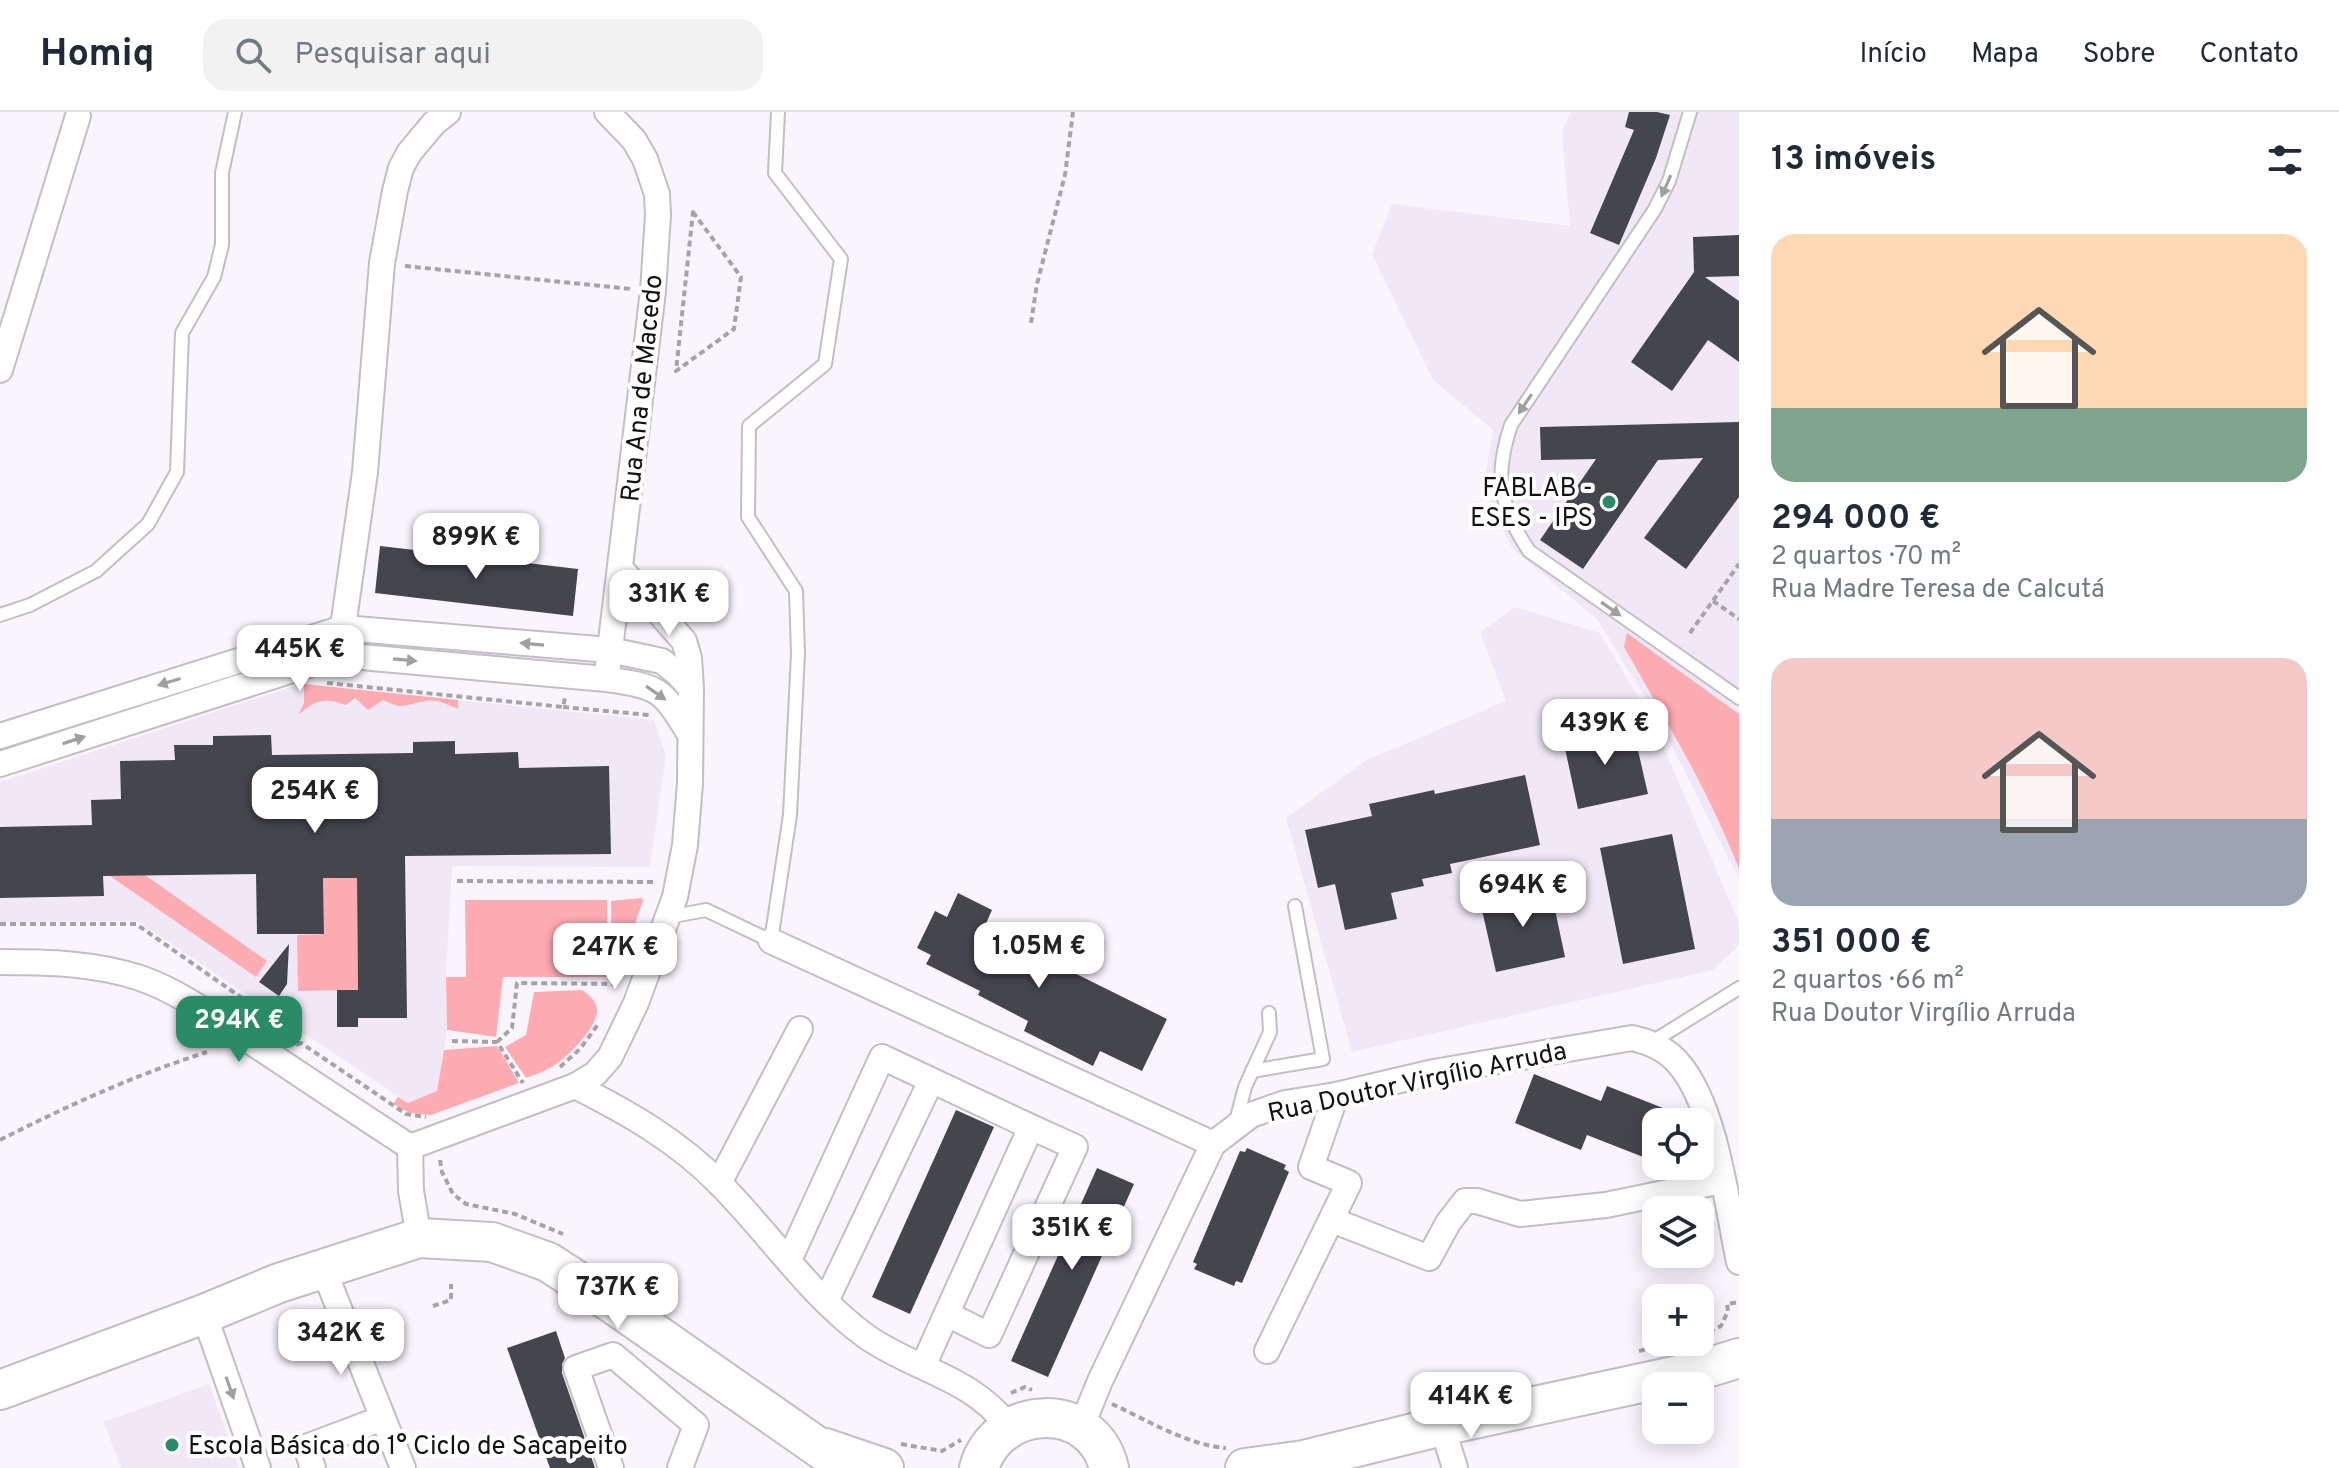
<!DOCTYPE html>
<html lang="pt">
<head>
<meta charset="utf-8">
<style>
  :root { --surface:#fff; --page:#f2f2f3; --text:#1f2937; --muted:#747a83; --line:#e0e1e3; --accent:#2a8c66 }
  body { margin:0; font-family:Overpass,sans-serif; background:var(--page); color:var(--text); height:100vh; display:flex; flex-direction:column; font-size:30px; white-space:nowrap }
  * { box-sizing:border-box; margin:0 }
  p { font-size:26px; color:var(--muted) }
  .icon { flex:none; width:44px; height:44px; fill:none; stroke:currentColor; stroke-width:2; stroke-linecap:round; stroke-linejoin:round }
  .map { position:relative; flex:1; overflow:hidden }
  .drawer { display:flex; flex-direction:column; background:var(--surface); width:600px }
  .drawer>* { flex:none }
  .fabs { position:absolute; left:1642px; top:996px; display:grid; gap:16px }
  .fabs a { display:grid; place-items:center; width:72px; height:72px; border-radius:16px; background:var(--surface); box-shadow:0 4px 20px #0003; font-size:40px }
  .price { position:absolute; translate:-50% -68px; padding:0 18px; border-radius:16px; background:#fff; color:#222; font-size:26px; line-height:52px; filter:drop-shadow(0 2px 4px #0008) }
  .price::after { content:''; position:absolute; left:50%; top:48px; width:24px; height:18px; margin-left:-12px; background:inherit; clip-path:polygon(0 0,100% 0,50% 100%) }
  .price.on { background:var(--accent); color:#fff }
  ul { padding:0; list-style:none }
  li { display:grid; align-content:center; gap:16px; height:424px; padding:0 32px }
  li span { display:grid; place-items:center; height:248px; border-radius:24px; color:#555 }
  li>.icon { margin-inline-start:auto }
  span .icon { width:144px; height:144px; fill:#fffc; stroke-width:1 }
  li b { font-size:34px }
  h2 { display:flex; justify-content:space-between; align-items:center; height:96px; padding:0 32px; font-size:34px }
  header { display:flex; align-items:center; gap:48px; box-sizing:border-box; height:112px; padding:0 40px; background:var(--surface); border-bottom:2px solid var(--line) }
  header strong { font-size:38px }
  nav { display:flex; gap:44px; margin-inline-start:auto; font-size:28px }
  .search { width:560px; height:72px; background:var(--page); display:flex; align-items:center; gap:20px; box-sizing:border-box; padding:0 28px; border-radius:24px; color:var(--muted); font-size:30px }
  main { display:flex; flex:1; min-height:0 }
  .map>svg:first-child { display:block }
</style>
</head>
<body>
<header>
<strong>Homiq</strong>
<div class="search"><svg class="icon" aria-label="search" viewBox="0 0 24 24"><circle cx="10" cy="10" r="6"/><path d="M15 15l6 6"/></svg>Pesquisar aqui</div>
<nav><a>Início</a><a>Mapa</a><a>Sobre</a><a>Contato</a></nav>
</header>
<main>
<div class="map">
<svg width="1739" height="1356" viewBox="0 0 1739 1356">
  <rect width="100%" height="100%" fill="#faf5fd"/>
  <g fill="#f0e8f6">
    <polygon points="1571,0 1739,0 1739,767 1657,605 1597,507 1513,437 1493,400 1486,360 1493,318 1433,268 1372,142 1392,92 1570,114 1562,19"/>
    <polygon points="1515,495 1600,521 1652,608 1739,811 1739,833 1713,858 1352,940 1286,706 1367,648 1506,589 1480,520"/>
    <polygon points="300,572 654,608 666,644 650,755 452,754 446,865 447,918 437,979 408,991 137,809 0,810 0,670"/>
    <polygon points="209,1272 239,1356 121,1356 104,1310"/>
  </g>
  <g fill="#feabb2">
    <path d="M1627,521l112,81v155c-30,-78 -74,-150 -115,-222z"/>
    <path d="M304,572l154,16v9c-10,-4 -21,-10 -32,-8 -22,3 -21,10 -43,-1l-15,10 -13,-12 -9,7c-23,-8 -30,-5 -48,10l6,-12z"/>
    <polygon points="145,763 267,849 256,865 110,764"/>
    <polygon points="323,766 357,766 358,878 298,879 297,823 324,822"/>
    <polygon points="642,786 643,789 617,863 612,863 611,789"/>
    <polygon points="465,788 607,788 608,865 503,865 496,925 447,918 446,865 466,865"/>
    <path d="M582,878c7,5 14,10 15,19 2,18 -32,51 -47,59 -7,4 -16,7 -24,10l-21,-31 21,-12 8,-43z"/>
    <polygon points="497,934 519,971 431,1003 410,1001 393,992 398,985 408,991 437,979 444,938"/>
  </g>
  <g fill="#45464d">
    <polygon points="1629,0 1657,0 1670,3 1656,46 1619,133 1590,121 1634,18 1625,15"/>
    <polygon points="1739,123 1739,164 1705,165 1739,189 1739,250 1708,228 1672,279 1631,250 1694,160 1693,125"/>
    <polygon points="1739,310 1739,385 1686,457 1644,426 1703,346 1658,348 1583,457 1540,428 1596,347 1541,348 1540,315"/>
    <polygon points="380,434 578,457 573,504 375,481"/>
    <polygon points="1632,612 1648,682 1578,697 1563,627"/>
    <polygon points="271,623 272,643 413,641 413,630 455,629 455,642 518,640 519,656 609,654 611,742 405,744 407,906 358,906 358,915 337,915 337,878 358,878 357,766 323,766 324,822 257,822 256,762 103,764 104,784 0,786 0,715 92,713 91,688 121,687 120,649 175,648 174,633 213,633 213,624"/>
    <polygon points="1525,663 1540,733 1450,752 1452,761 1422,767 1424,774 1391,781 1397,807 1345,818 1335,772 1318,776 1305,718 1372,704 1369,692 1434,678 1435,682"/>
    <polygon points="1672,722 1695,837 1623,852 1600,736"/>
    <polygon points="1550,774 1565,845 1496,860 1480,789"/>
    <polygon points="958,781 992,798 984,816 1167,907 1142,959 1100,939 1093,954 1024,919 1028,909 978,883 980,879 926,852 931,843 917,836 935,799 947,805"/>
    <polygon points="289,832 287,872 279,884 259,870"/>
    <polygon points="1534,962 1601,989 1607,974 1691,1007 1692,1010 1656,1010 1656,1050 1587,1023 1581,1038 1515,1011"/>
    <polygon points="956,998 994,1015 910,1202 872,1185"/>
    <polygon points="1247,1036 1286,1053 1284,1057 1289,1060 1242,1171 1236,1169 1234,1174 1194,1157 1197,1152 1193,1150 1240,1039 1245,1040"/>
    <polygon points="1097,1056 1134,1072 1048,1265 1011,1249"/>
    <polygon points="556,1219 565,1246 562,1252 562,1261 595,1356 550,1356 507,1236"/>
  </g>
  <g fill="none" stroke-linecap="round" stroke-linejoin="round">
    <g stroke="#c3bec6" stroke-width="16">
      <g id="lane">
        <path d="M1690,0l-21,69 -14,28 -144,216c-17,50 -12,81 18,126l210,147"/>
        <polyline points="0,503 30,493 96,459 148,412 177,360 182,221 214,165 222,133 222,61 235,0"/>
        <polyline points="668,805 706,798 771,829 790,703 798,542 796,479 748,405 749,314 825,252 841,147 775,61 778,0"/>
        <polyline points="1652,930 1739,876"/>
        <polyline points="1252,959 1323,947 1295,794"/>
        <polyline points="1235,1013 1245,975 1270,920 1269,901"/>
      </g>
    </g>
    <g stroke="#c3bec6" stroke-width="28">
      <g id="street">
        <polyline points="607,0 634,28 645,47 657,82 658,103 653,179 608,554"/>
        <polyline points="0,258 78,4"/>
        <polyline points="341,529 365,360 382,151 395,79 401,56 409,41 434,11 448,0"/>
        <polyline points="0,624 343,516 610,538 662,549 678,562 691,577"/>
        <path d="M0,652l339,-109 267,24c52,8 55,8 83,54"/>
        <polyline points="771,829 1213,1032"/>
        <path d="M0,850c46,0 95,1 140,16 39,13 76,41 111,64 53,35 105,70 159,105l1,44 8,47"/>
        <path d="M575,974c52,26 103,55 145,98 49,49 90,112 147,153 49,34 103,39 142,90"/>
        <polyline points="410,1035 575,974 595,962 610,945 636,891 675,785 685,733 690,671 691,577 689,546 684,529 621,457"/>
        <polyline points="719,1071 800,917"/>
        <polyline points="1332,1108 1429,1146 1448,1111 1465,1089 1477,1089 1520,1102 1606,1093 1722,1069"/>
        <polyline points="789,1148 882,945 1031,1015 923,1254"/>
        <polyline points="323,1156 403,1356"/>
        <polyline points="826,1189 931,969"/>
        <polyline points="204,1202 258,1356"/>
        <polyline points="947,1202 989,1223 1075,1035 1031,1015"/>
        <polyline points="1267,1239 1349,1071 1311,1055 1336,983"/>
        <polyline points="1442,1314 1455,1356"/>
        <path d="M1081,1316l19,-47 113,-237 38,-29 34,-12 51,-8 98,-23 198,-34c18,4 35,11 47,26 37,43 48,141 60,198"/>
        <polyline points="313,1356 306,1335 383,1306"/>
        <polyline points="611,1356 576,1256 613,1243 696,1313 680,1356"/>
      </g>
    </g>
    <g stroke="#c3bec6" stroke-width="42">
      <g id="primary">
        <polyline points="0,1278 204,1202 279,1171 419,1126 492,1130 548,1150 613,1192 848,1356"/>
        <polyline points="825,1336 884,1356"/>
        <path d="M979,1356c19,-65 114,-68 130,0"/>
        <polyline points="1245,1356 1304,1348 1442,1314 1697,1259 1739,1246"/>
      </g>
    </g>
    <g stroke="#a6a3a8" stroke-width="4" stroke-dasharray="6 4" stroke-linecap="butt">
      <polygon points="693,100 741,165 734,217 676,259"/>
      <polyline points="405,154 631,177"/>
      <polyline points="1031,211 1037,172 1065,63 1073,0"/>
      <polyline points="1713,489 1739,507"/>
      <polyline points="1690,521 1739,452"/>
      <polyline points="327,571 563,595 565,586"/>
      <polyline points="563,595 649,603"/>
      <polyline points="457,769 653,770"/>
      <polyline points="0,812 136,812 295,923 298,934"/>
      <polyline points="452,929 497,930 523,971"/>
      <polyline points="497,930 512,916 517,871 617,872"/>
      <polyline points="297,932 301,931 406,1002 426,1005"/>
      <polyline points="560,955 580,937 599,911"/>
      <path d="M0,1028c67,-34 135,-65 207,-88"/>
      <polyline points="440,1048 442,1060 453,1082 466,1092 515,1102 563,1122"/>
      <polyline points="433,1194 451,1188 451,1172"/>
      <polyline points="1700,1224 1721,1214 1728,1199 1727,1192 1739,1190"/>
      <polyline points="1639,1239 1676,1230"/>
      <polyline points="1011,1281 1025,1275 1032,1278"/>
      <path d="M1112,1292c35,16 75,41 114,44"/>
      <polyline points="901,1332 942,1339 961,1328"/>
    </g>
    <use href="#lane" stroke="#fff" stroke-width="12"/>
    <use href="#street" stroke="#fff" stroke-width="24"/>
    <use href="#primary" stroke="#fff" stroke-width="38"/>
  </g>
  <defs><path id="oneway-solid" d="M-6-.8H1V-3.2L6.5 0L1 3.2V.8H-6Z" transform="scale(2)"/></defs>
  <g fill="#a0a0a1">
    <use href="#oneway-solid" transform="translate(1666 74) rotate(114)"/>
    <use href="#oneway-solid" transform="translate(1525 292) rotate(124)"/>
    <use href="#oneway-solid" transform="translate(1611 497) rotate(35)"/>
    <use href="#oneway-solid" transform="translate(532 532) rotate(-175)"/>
    <use href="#oneway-solid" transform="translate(405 548) rotate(5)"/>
    <use href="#oneway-solid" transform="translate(169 570) rotate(163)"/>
    <use href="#oneway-solid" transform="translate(656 581) rotate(35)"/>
    <use href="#oneway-solid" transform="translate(74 628) rotate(-18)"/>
    <use href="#oneway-solid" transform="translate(230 1276) rotate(71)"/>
  </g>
  <g fill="#2a8c66" stroke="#fff" stroke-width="3">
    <circle cx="1609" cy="390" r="8"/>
    <circle cx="172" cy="1333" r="8"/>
  </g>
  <g text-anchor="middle" stroke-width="8" stroke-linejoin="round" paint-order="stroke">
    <g font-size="26" fill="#121113" stroke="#fff">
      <text transform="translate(641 276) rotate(-84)" y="9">Rua Ana de Macedo</text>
      <text transform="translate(1417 969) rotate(-12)" y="9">Rua Doutor Virgílio Arruda</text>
    </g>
    <g font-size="26" fill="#121113" stroke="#fff" text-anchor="end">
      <text x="1593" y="384">FABLAB -<tspan x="1593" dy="30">ESES - IPS</tspan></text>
      <text x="188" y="1342" text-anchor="start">Escola Básica do 1° Ciclo de Sacapeito</text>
    </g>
  </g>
</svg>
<div class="fabs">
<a><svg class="icon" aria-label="locate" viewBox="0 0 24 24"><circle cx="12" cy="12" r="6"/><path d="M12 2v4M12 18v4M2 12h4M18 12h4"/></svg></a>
<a><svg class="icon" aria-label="layers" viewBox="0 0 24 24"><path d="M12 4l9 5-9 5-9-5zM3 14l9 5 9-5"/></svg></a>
<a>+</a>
<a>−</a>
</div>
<b class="price" style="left:476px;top:469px">899K €</b>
<b class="price" style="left:669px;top:526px">331K €</b>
<b class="price" style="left:300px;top:581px">445K €</b>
<b class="price" style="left:1605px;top:655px">439K €</b>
<b class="price" style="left:315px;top:723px">254K €</b>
<b class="price" style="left:1523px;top:817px">694K €</b>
<b class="price" style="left:1039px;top:878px">1.05M €</b>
<b class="price" style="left:615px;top:879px">247K €</b>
<b class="price on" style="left:239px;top:952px">294K €</b>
<b class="price" style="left:1072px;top:1160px">351K €</b>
<b class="price" style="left:618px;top:1219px">737K €</b>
<b class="price" style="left:341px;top:1265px">342K €</b>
<b class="price" style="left:1471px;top:1328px">414K €</b>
</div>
<section class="drawer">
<h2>13 imóveis<svg class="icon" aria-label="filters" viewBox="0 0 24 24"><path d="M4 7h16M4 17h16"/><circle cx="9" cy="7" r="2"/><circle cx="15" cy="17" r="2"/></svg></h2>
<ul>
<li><span style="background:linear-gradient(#ffd9b3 70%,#7fa58c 0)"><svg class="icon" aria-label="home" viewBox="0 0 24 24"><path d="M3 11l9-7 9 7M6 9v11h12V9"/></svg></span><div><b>294 000 €</b><p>2 quartos · 70 m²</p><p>Rua Madre Teresa de Calcutá</p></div></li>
<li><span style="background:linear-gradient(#f6c9c9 65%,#9aa5b1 0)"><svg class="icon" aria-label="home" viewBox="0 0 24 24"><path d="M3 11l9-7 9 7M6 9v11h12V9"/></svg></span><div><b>351 000 €</b><p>2 quartos · 66 m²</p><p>Rua Doutor Virgílio Arruda</p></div></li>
</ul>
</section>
</main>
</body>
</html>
